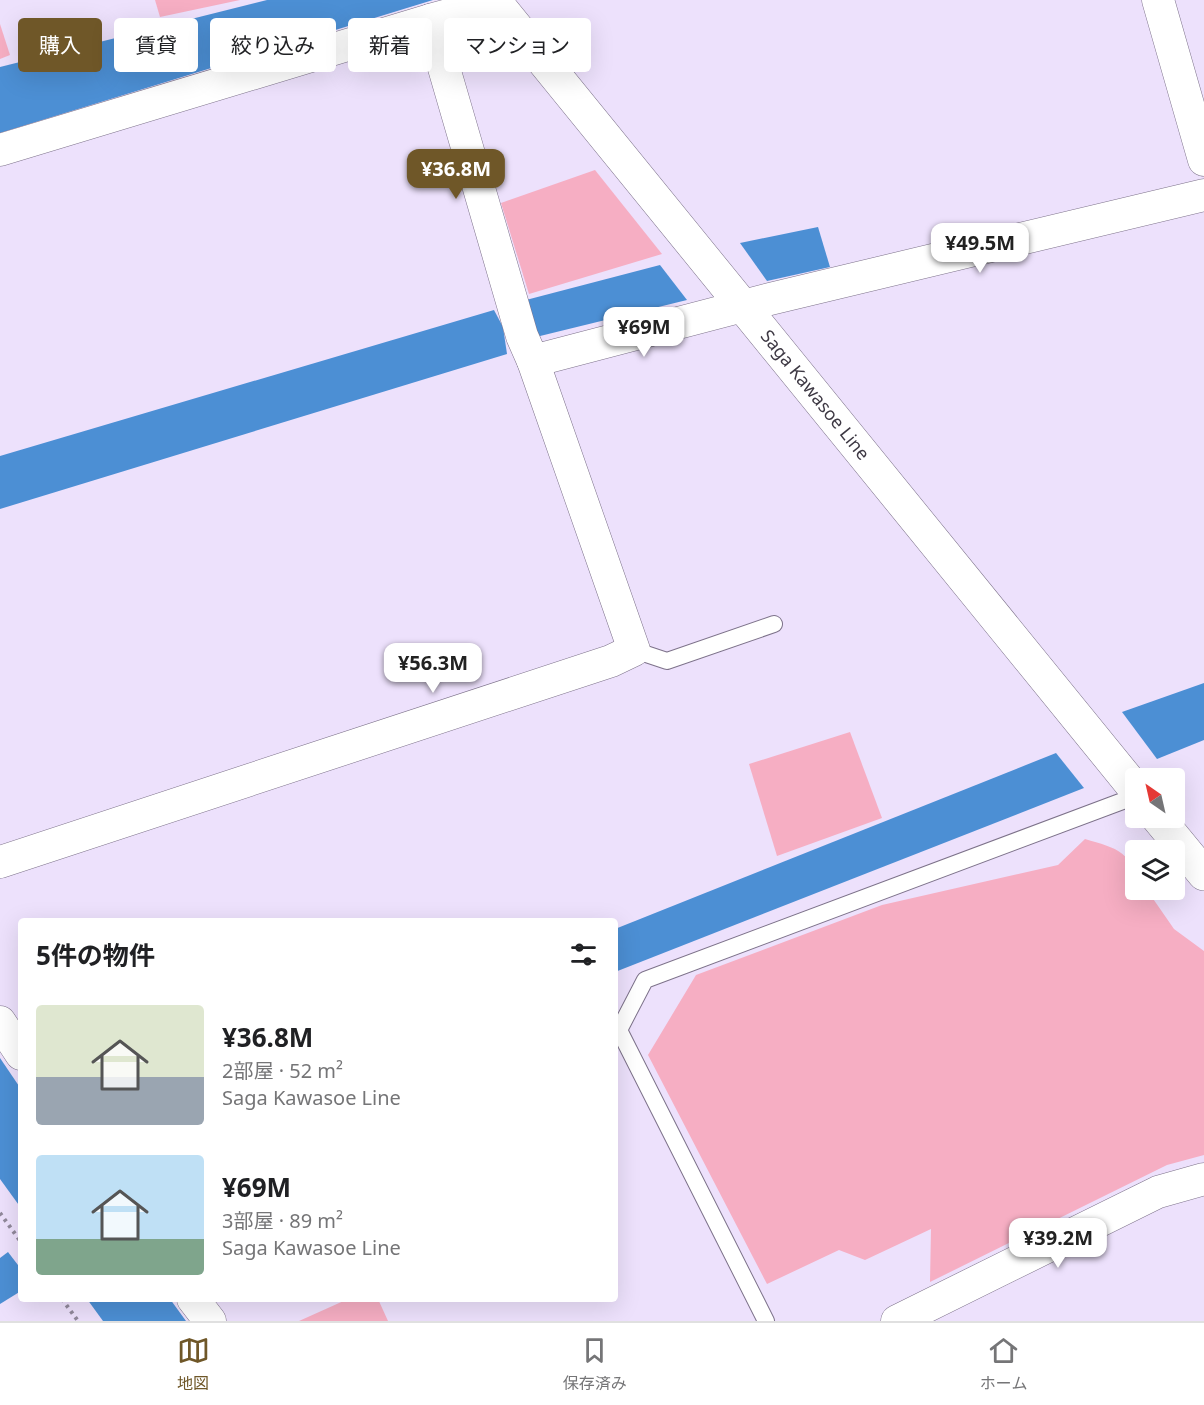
<!DOCTYPE html>
<html lang="ja">
<head>
<meta charset="utf-8">
<style>
  :root { --surface:#fff; --page:#f2f2f2; --text:#202124; --muted:#757577; --line:#e0e0e0; --accent:#6f5728 }
  body { margin:0; font-family:"Noto Sans","Noto Sans JP",sans-serif; background:var(--page); color:var(--text); height:100vh; display:flex; flex-direction:column; font-size:22px; white-space:nowrap }
  * { box-sizing:border-box; margin:0 }
  p { font-size:20px; color:var(--muted) }
  .icon { flex:none; width:33px; height:33px; fill:none; stroke:currentColor; stroke-width:2; stroke-linecap:round; stroke-linejoin:round }
  .map { position:relative; flex:1; overflow:hidden }
  .drawer { position:absolute; left:18px; top:918px; width:600px; height:384px; display:flex; flex-direction:column; background:var(--surface); border-radius:6px; box-shadow:0 6px 24px #0002 }
  .drawer>* { flex:none }
  .hud { position:absolute; left:18px; top:18px; width:600px; height:54px; display:flex; gap:12px }
  .needle { width:39px; rotate:326deg }
  .buttons { position:absolute; left:1125px; top:768px; display:grid; gap:12px }
  .buttons a { display:grid; place-items:center; width:60px; height:60px; border-radius:6px; background:var(--surface); box-shadow:0 6px 24px #0002; font-size:30px }
  .price { position:absolute; translate:-50% -51px; padding:0 14px; border-radius:12px; background:#fff; color:#222; font-size:20px; line-height:39px; filter:drop-shadow(0 2px 3px #0008) }
  .price::after { content:''; position:absolute; left:50%; top:36px; width:18px; height:14px; margin-left:-9px; background:inherit; clip-path:polygon(0 0,100% 0,50% 100%) }
  .price.active { background:var(--accent); color:#fff }
  ul { padding:0; list-style:none }
  li { display:flex; align-items:center; gap:18px; height:150px; padding:0 18px }
  li span { display:grid; place-items:center; flex:none; width:168px; height:120px; border-radius:6px; color:#555 }
  li>.icon { margin-inline-start:auto }
  span .icon { width:72px; height:72px; fill:#fffc; stroke-width:1 }
  li b { font-size:26px }
  h2 { display:flex; justify-content:space-between; align-items:center; height:72px; padding:0 18px; font-size:26px }
  .tag { padding:0 21px; border-radius:6px; background:var(--surface); box-shadow:0 6px 24px #0002; font-size:21px; line-height:54px }
  .tag.active { background:var(--accent); color:#fff }
  .tabs { display:flex; justify-content:space-around; align-items:center; height:84px; border-top:2px solid var(--line); background:var(--surface); font-size:16px; color:var(--muted) }
  .tabs a { display:grid; justify-items:center; gap:3px }
  .tabs .active { color:var(--accent) }
  .map>svg:first-child { display:block }
</style>
</head>
<body>
<div class="map">
<svg width="1204" height="1321" viewBox="0 0 1204 1321">
  <rect width="100%" height="100%" fill="#ede1fc"/>
  <g fill="#f6aec3">
    <polygon points="155,0 240,0 160,17"/>
    <polygon points="0,24 10,55 0,59"/>
    <polygon points="595,170 662,254 529,294 501,203"/>
    <polygon points="850,732 882,818 777,856 749,764"/>
    <path d="M1085,839c31,9 51,13 51,51h11l27,39 30,22v204l-37,10 -237,117 1,-53 -66,31 -26,-10 -72,34 -119,-229 48,-80 186,-70 176,-40z"/>
    <polygon points="348,1299 378,1299 388,1321 299,1321"/>
  </g>
  <g fill="#4c8fd4">
    <polygon points="267,0 433,0 0,133 0,67"/>
    <polygon points="818,227 830,267 767,281 740,243"/>
    <polygon points="660,265 687,300 536,337 526,300"/>
    <polygon points="494,310 503,327 507,354 0,509 0,456"/>
    <polygon points="1204,683 1204,740 1157,759 1122,712"/>
    <polygon points="1056,753 1084,788 615,972 615,929"/>
    <polygon points="0,1058 21,1089 21,1208 0,1179"/>
    <polygon points="8,1252 21,1269 21,1291 0,1304 0,1258"/>
    <polygon points="87,1299 170,1299 186,1321 103,1321"/>
  </g>
  <g fill="none" stroke-linecap="round" stroke-linejoin="round">
    <g stroke="#7d728a" stroke-width="18">
      <g id="lane">
        <polyline points="634,650 667,661 774,624"/>
        <polyline points="619,1030 645,980 1136,796"/>
        <polyline points="615,1032 619,1030 766,1321"/>
      </g>
    </g>
    <g stroke="#7d728a" stroke-width="33">
      <g id="street">
        <polyline points="1158,0 1204,160"/>
        <polyline points="0,150 430,20 466,10 501,8"/>
        <polyline points="533,361 770,299 1204,195"/>
        <polyline points="0,862 611,661 634,650 533,361 522,336 430,20"/>
        <polyline points="0,1022 21,1054"/>
        <polyline points="193,1299 210,1321"/>
        <polyline points="897,1321 1158,1192 1204,1179"/>
      </g>
    </g>
    <g stroke="#7d728a" stroke-width="34">
      <g id="primary">
        <polyline points="494,0 1136,790"/>
        <polyline points="1158,818 1204,874"/>
      </g>
    </g>
    <g stroke="#91899b" stroke-width="4" stroke-dasharray="3 4.5" stroke-linecap="butt">
      <polyline points="0,1213 21,1242"/>
      <polyline points="62,1299 78,1321"/>
    </g>
    <use href="#lane" stroke="#fff" stroke-width="16"/>
    <use href="#street" stroke="#fff" stroke-width="32"/>
    <use href="#primary" stroke="#fff" stroke-width="33"/>
  </g>
  <g text-anchor="middle" stroke-width="4.5" stroke-linejoin="round" paint-order="stroke">
    <g font-size="18" fill="#3e3944" stroke="#fff">
      <text transform="translate(815 395) rotate(51)" y="6">Saga Kawasoe Line</text>
    </g>
  </g>
</svg>
<div class="buttons">
<a><svg class="needle" viewBox="-14 -14 28 28"><path d="M0-13l5 13h-10z" fill="#e53935"/><path d="M0 13l5-13h-10z" fill="#757577"/></svg></a>
<a><svg class="icon" aria-label="layers" viewBox="0 0 24 24"><path d="M12 4l9 5-9 5-9-5zM3 14l9 5 9-5"/></svg></a>
</div>
<b class="price active" style="left:456px;top:200px">¥36.8M</b>
<b class="price" style="left:980px;top:274px">¥49.5M</b>
<b class="price" style="left:644px;top:358px">¥69M</b>
<b class="price" style="left:433px;top:694px">¥56.3M</b>
<b class="price" style="left:1058px;top:1269px">¥39.2M</b>
<div class="hud">
<a class="tag active">購入</a>
<a class="tag">賃貸</a>
<a class="tag">絞り込み</a>
<a class="tag">新着</a>
<a class="tag">マンション</a>
</div>
<section class="drawer">
<h2>5件の物件<svg class="icon" aria-label="filters" viewBox="0 0 24 24"><path d="M4 7h16M4 17h16"/><circle cx="9" cy="7" r="2"/><circle cx="15" cy="17" r="2"/></svg></h2>
<ul>
<li><span style="background:linear-gradient(#dfe7d0 60%,#9aa5b1 0)"><svg class="icon" aria-label="home" viewBox="0 0 24 24"><path d="M3 11l9-7 9 7M6 9v11h12V9"/></svg></span><div><b>¥36.8M</b><p>2部屋 · 52 m²</p><p>Saga Kawasoe Line</p></div></li>
<li><span style="background:linear-gradient(#bfe0f5 70%,#7fa58c 0)"><svg class="icon" aria-label="home" viewBox="0 0 24 24"><path d="M3 11l9-7 9 7M6 9v11h12V9"/></svg></span><div><b>¥69M</b><p>3部屋 · 89 m²</p><p>Saga Kawasoe Line</p></div></li>
</ul>
</section>
</div>
<nav class="tabs">
<a class="active"><svg class="icon" aria-label="map" viewBox="0 0 24 24"><path d="M3 6l6-2 6 2 6-2v14l-6 2-6-2-6 2zM9 4v14M15 6v14"/></svg>地図</a>
<a><svg class="icon" aria-label="saved" viewBox="0 0 24 24"><path d="M7 4h10v16l-5-4-5 4z"/></svg>保存済み</a>
<a><svg class="icon" aria-label="home" viewBox="0 0 24 24"><path d="M3 11l9-7 9 7M6 9v11h12V9"/></svg>ホーム</a>
</nav>
</body>
</html>
